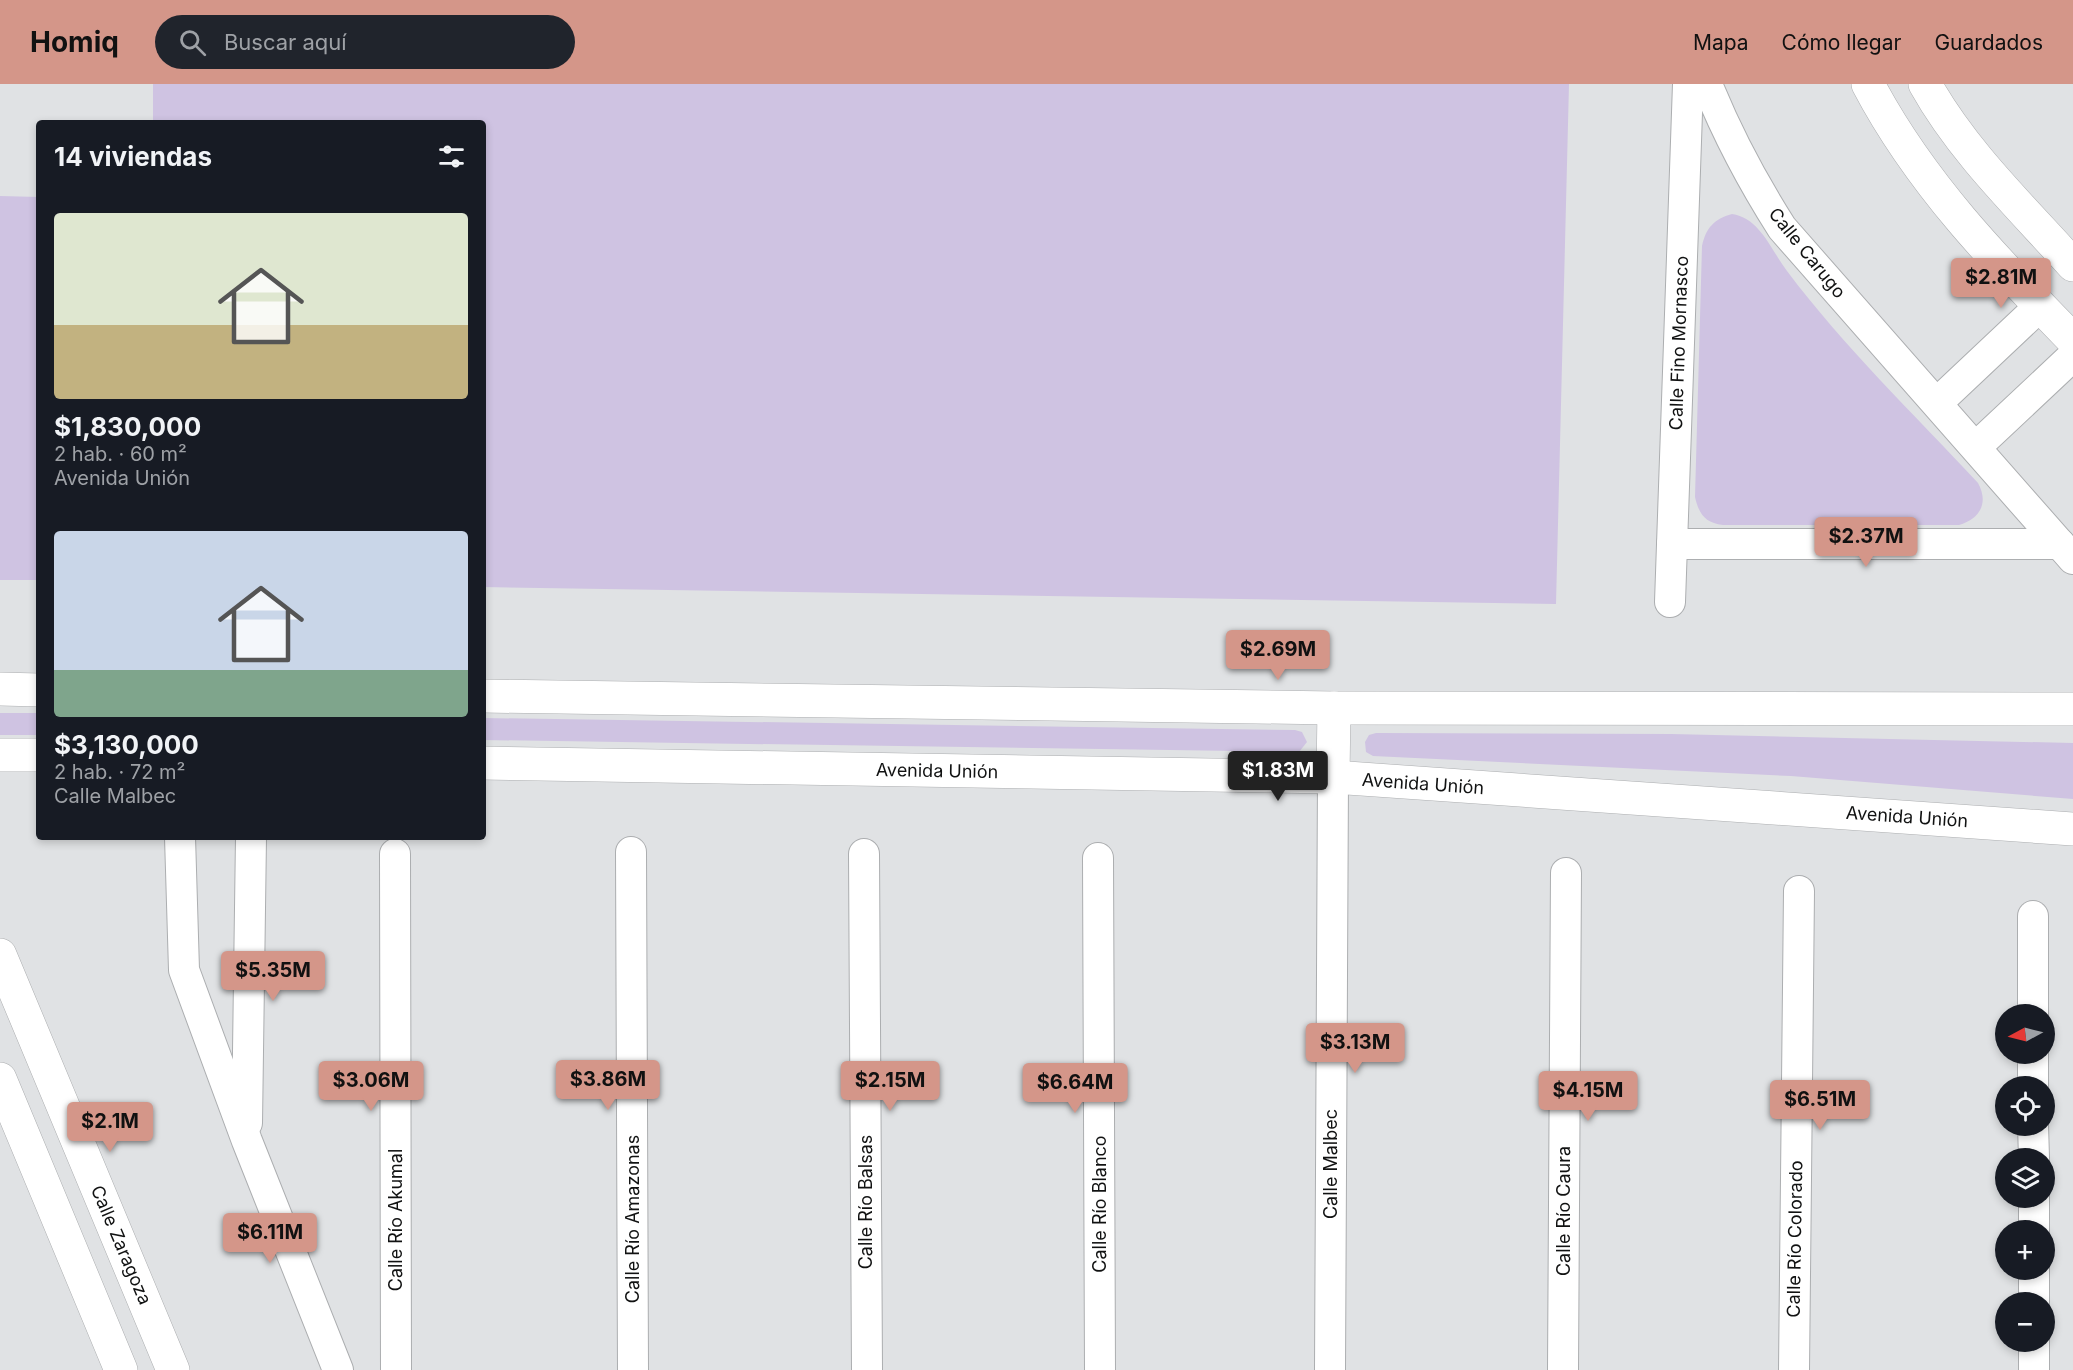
<!DOCTYPE html>
<html lang="es">
<head>
<meta charset="utf-8">
<style>
  :root { --surface:#171b24; --page:#20242c; --text:#f1f3f6; --muted:#9ea1a6; --accent:#d49689 }
  body { margin:0; font-family:Inter,sans-serif; background:var(--page); color:var(--text); height:100vh; display:flex; flex-direction:column; font-size:22px; white-space:nowrap }
  * { box-sizing:border-box; margin:0 }
  p { font-size:20px; color:var(--muted) }
  .icon { flex:none; width:33px; height:33px; fill:none; stroke:currentColor; stroke-width:2; stroke-linecap:round; stroke-linejoin:round }
  .map { position:relative; flex:1; overflow:hidden }
  .side { position:absolute; left:36px; top:36px; width:450px; height:720px; display:flex; flex-direction:column; background:var(--surface); border-radius:6px; box-shadow:0 3px 9px #0003 }
  .side>* { flex:none }
  .needle { width:39px; rotate:263deg }
  .buttons { position:absolute; left:1995px; top:920px; display:grid; gap:12px }
  .buttons a { display:grid; place-items:center; width:60px; height:60px; border-radius:50%; background:var(--surface); box-shadow:0 3px 9px #0003; font-size:30px }
  .price { position:absolute; translate:-50% -51px; padding:0 14px; border-radius:6px; background:var(--accent); color:#111; font-size:20px; line-height:39px; filter:drop-shadow(0 2px 3px #0008) }
  .price::after { content:''; position:absolute; left:50%; top:36px; width:18px; height:14px; margin-left:-9px; background:inherit; clip-path:polygon(0 0,100% 0,50% 100%) }
  .price.selected { background:#222; color:#fff }
  ul { padding:0; list-style:none }
  li { display:grid; align-content:center; gap:12px; height:318px; padding:0 18px }
  li span { display:grid; place-items:center; height:186px; border-radius:6px; color:#555 }
  li>.icon { margin-inline-start:auto }
  span .icon { width:108px; height:108px; fill:#fffc; stroke-width:1 }
  li b { font-size:26px }
  h2 { display:flex; justify-content:space-between; align-items:center; height:72px; padding:0 18px; font-size:26px }
  header { display:flex; align-items:center; gap:36px; box-sizing:border-box; height:84px; padding:0 30px; background:var(--accent); color:#111 }
  header strong { font-size:28px }
  nav { display:flex; gap:33px; margin-inline-start:auto; font-size:21px }
  .search { width:420px; height:54px; background:var(--page); display:flex; align-items:center; gap:15px; box-sizing:border-box; padding:0 21px; border-radius:33px; color:var(--muted); font-size:22px }
  .map>svg:first-child { display:block }
</style>
</head>
<body>
<header>
<strong>Homiq</strong>
<div class="search"><svg class="icon" aria-label="search" viewBox="0 0 24 24"><circle cx="10" cy="10" r="6"/><path d="M15 15l6 6"/></svg>Buscar aquí</div>
<nav><a>Mapa</a><a>Cómo llegar</a><a>Guardados</a></nav>
</header>
<div class="map">
<svg width="2073" height="1286" viewBox="0 0 2073 1286">
  <rect width="100%" height="100%" fill="#e0e2e4"/>
  <g fill="#cfc3e2">
    <polygon points="153,0 1569,0 1556,520 483,503 483,39 153,39"/>
    <polygon points="0,112 39,113 39,496 0,496"/>
    <path d="M1732,130c28,4 39,36 55,57 57,76 127,143 191,212 11,20 2,36 -19,42h-236c-18,-2 -24,-11 -28,-28l7,-251c4,-18 12,-27 30,-32z"/>
    <rect x="0" y="629" width="39" height="22"/>
    <polygon points="483,634 1295,646 1302,648 1307,658 1299,668 483,656"/>
    <polygon points="1376,649 1671,650 2073,659 2073,715 1791,692 1373,672 1366,668 1365,658 1369,651"/>
  </g>
  <g fill="none" stroke-linecap="round" stroke-linejoin="round">
    <g stroke="#acaeb0" stroke-width="32">
      <g id="street">
        <path d="M1707,0c21,52 45,97 75,144l291,331"/>
        <polyline points="1937,319 2040,222"/>
        <polyline points="1976,363 2073,272"/>
        <polyline points="1672,460 2060,460"/>
        <polyline points="1670,518 1688,0"/>
        <polyline points="180,753 184,886 247,1057 338,1286"/>
        <polyline points="631,768 633,1286"/>
        <polyline points="395,770 396,1286"/>
        <polyline points="864,770 867,1286"/>
        <polyline points="1098,774 1100,1286"/>
        <polyline points="2033,832 2033,930"/>
        <polyline points="2033,969 2033,1002"/>
        <polyline points="247,1039 251,753"/>
        <polyline points="2033,1041 2034,1074"/>
        <polyline points="2034,1113 2034,1146"/>
        <polyline points="2034,1185 2034,1218"/>
        <polyline points="2034,1257 2034,1286"/>
        <polyline points="1330,1286 1333,693"/>
        <polyline points="1563,1286 1566,789"/>
        <polyline points="1794,1286 1799,807"/>
      </g>
    </g>
    <g stroke="#acaeb0" stroke-width="34">
      <g id="secondary">
        <path d="M1868,0c52,99 128,177 205,256"/>
        <path d="M1925,0c38,68 96,123 148,181"/>
        <polyline points="0,605 39,606"/>
        <polyline points="483,612 1334,624 2073,625"/>
        <polyline points="0,671 39,671"/>
        <polyline points="483,679 1333,693 2073,745"/>
        <polyline points="1333,693 1334,624"/>
        <polyline points="0,871 173,1286"/>
        <polyline points="0,995 121,1286"/>
      </g>
    </g>
    <use href="#street" stroke="#fff" stroke-width="30"/>
    <use href="#secondary" stroke="#fff" stroke-width="33"/>
  </g>
  <g text-anchor="middle" stroke-width="4.5" stroke-linejoin="round" paint-order="stroke">
    <g font-size="18" fill="#111212" stroke="#fff">
      <text transform="translate(1807 169) rotate(51)" y="6">Calle Carugo</text>
      <text transform="translate(1679 259) rotate(-88)" y="6">Calle Fino Mornasco</text>
      <text transform="translate(937 687) rotate(1)" y="6">Avenida Unión</text>
      <text transform="translate(1423 700) rotate(4)" y="6">Avenida Unión</text>
      <text transform="translate(1907 733) rotate(4)" y="6">Avenida Unión</text>
      <text transform="translate(1331 1080) rotate(-90)" y="6">Calle Malbec</text>
      <text transform="translate(866 1118) rotate(-90)" y="6">Calle Río Balsas</text>
      <text transform="translate(1100 1120) rotate(-90)" y="6">Calle Río Blanco</text>
      <text transform="translate(1564 1127) rotate(-90)" y="6">Calle Río Caura</text>
      <text transform="translate(633 1135) rotate(-90)" y="6">Calle Río Amazonas</text>
      <text transform="translate(396 1136) rotate(-90)" y="6">Calle Río Akumal</text>
      <text transform="translate(1795 1155) rotate(-89)" y="6">Calle Río Colorado</text>
      <text transform="translate(121 1161) rotate(67)" y="6">Calle Zaragoza</text>
    </g>
  </g>
</svg>
<div class="buttons">
<a><svg class="needle" viewBox="-14 -14 28 28"><path d="M0-13l5 13h-10z" fill="#e53935"/><path d="M0 13l5-13h-10z" fill="#9ea1a6"/></svg></a>
<a><svg class="icon" aria-label="locate" viewBox="0 0 24 24"><circle cx="12" cy="12" r="6"/><path d="M12 2v4M12 18v4M2 12h4M18 12h4"/></svg></a>
<a><svg class="icon" aria-label="layers" viewBox="0 0 24 24"><path d="M12 4l9 5-9 5-9-5zM3 14l9 5 9-5"/></svg></a>
<a>+</a>
<a>−</a>
</div>
<b class="price" style="left:2001px;top:225px">$2.81M</b>
<b class="price" style="left:1866px;top:484px">$2.37M</b>
<b class="price" style="left:1278px;top:597px">$2.69M</b>
<b class="price selected" style="left:1278px;top:718px">$1.83M</b>
<b class="price" style="left:273px;top:918px">$5.35M</b>
<b class="price" style="left:1355px;top:990px">$3.13M</b>
<b class="price" style="left:608px;top:1027px">$3.86M</b>
<b class="price" style="left:371px;top:1028px">$3.06M</b>
<b class="price" style="left:890px;top:1028px">$2.15M</b>
<b class="price" style="left:1075px;top:1030px">$6.64M</b>
<b class="price" style="left:1588px;top:1038px">$4.15M</b>
<b class="price" style="left:1820px;top:1047px">$6.51M</b>
<b class="price" style="left:110px;top:1069px">$2.1M</b>
<b class="price" style="left:270px;top:1180px">$6.11M</b>
<section class="side">
<h2>14 viviendas<svg class="icon" aria-label="filters" viewBox="0 0 24 24"><path d="M4 7h16M4 17h16"/><circle cx="9" cy="7" r="2"/><circle cx="15" cy="17" r="2"/></svg></h2>
<ul>
<li><span style="background:linear-gradient(#dfe7d0 60%,#c2b280 0)"><svg class="icon" aria-label="home" viewBox="0 0 24 24"><path d="M3 11l9-7 9 7M6 9v11h12V9"/></svg></span><div><b>$1,830,000</b><p>2 hab. · 60 m²</p><p>Avenida Unión</p></div></li>
<li><span style="background:linear-gradient(#c9d6e8 75%,#7fa58c 0)"><svg class="icon" aria-label="home" viewBox="0 0 24 24"><path d="M3 11l9-7 9 7M6 9v11h12V9"/></svg></span><div><b>$3,130,000</b><p>2 hab. · 72 m²</p><p>Calle Malbec</p></div></li>
</ul>
</section>
</div>
</body>
</html>
